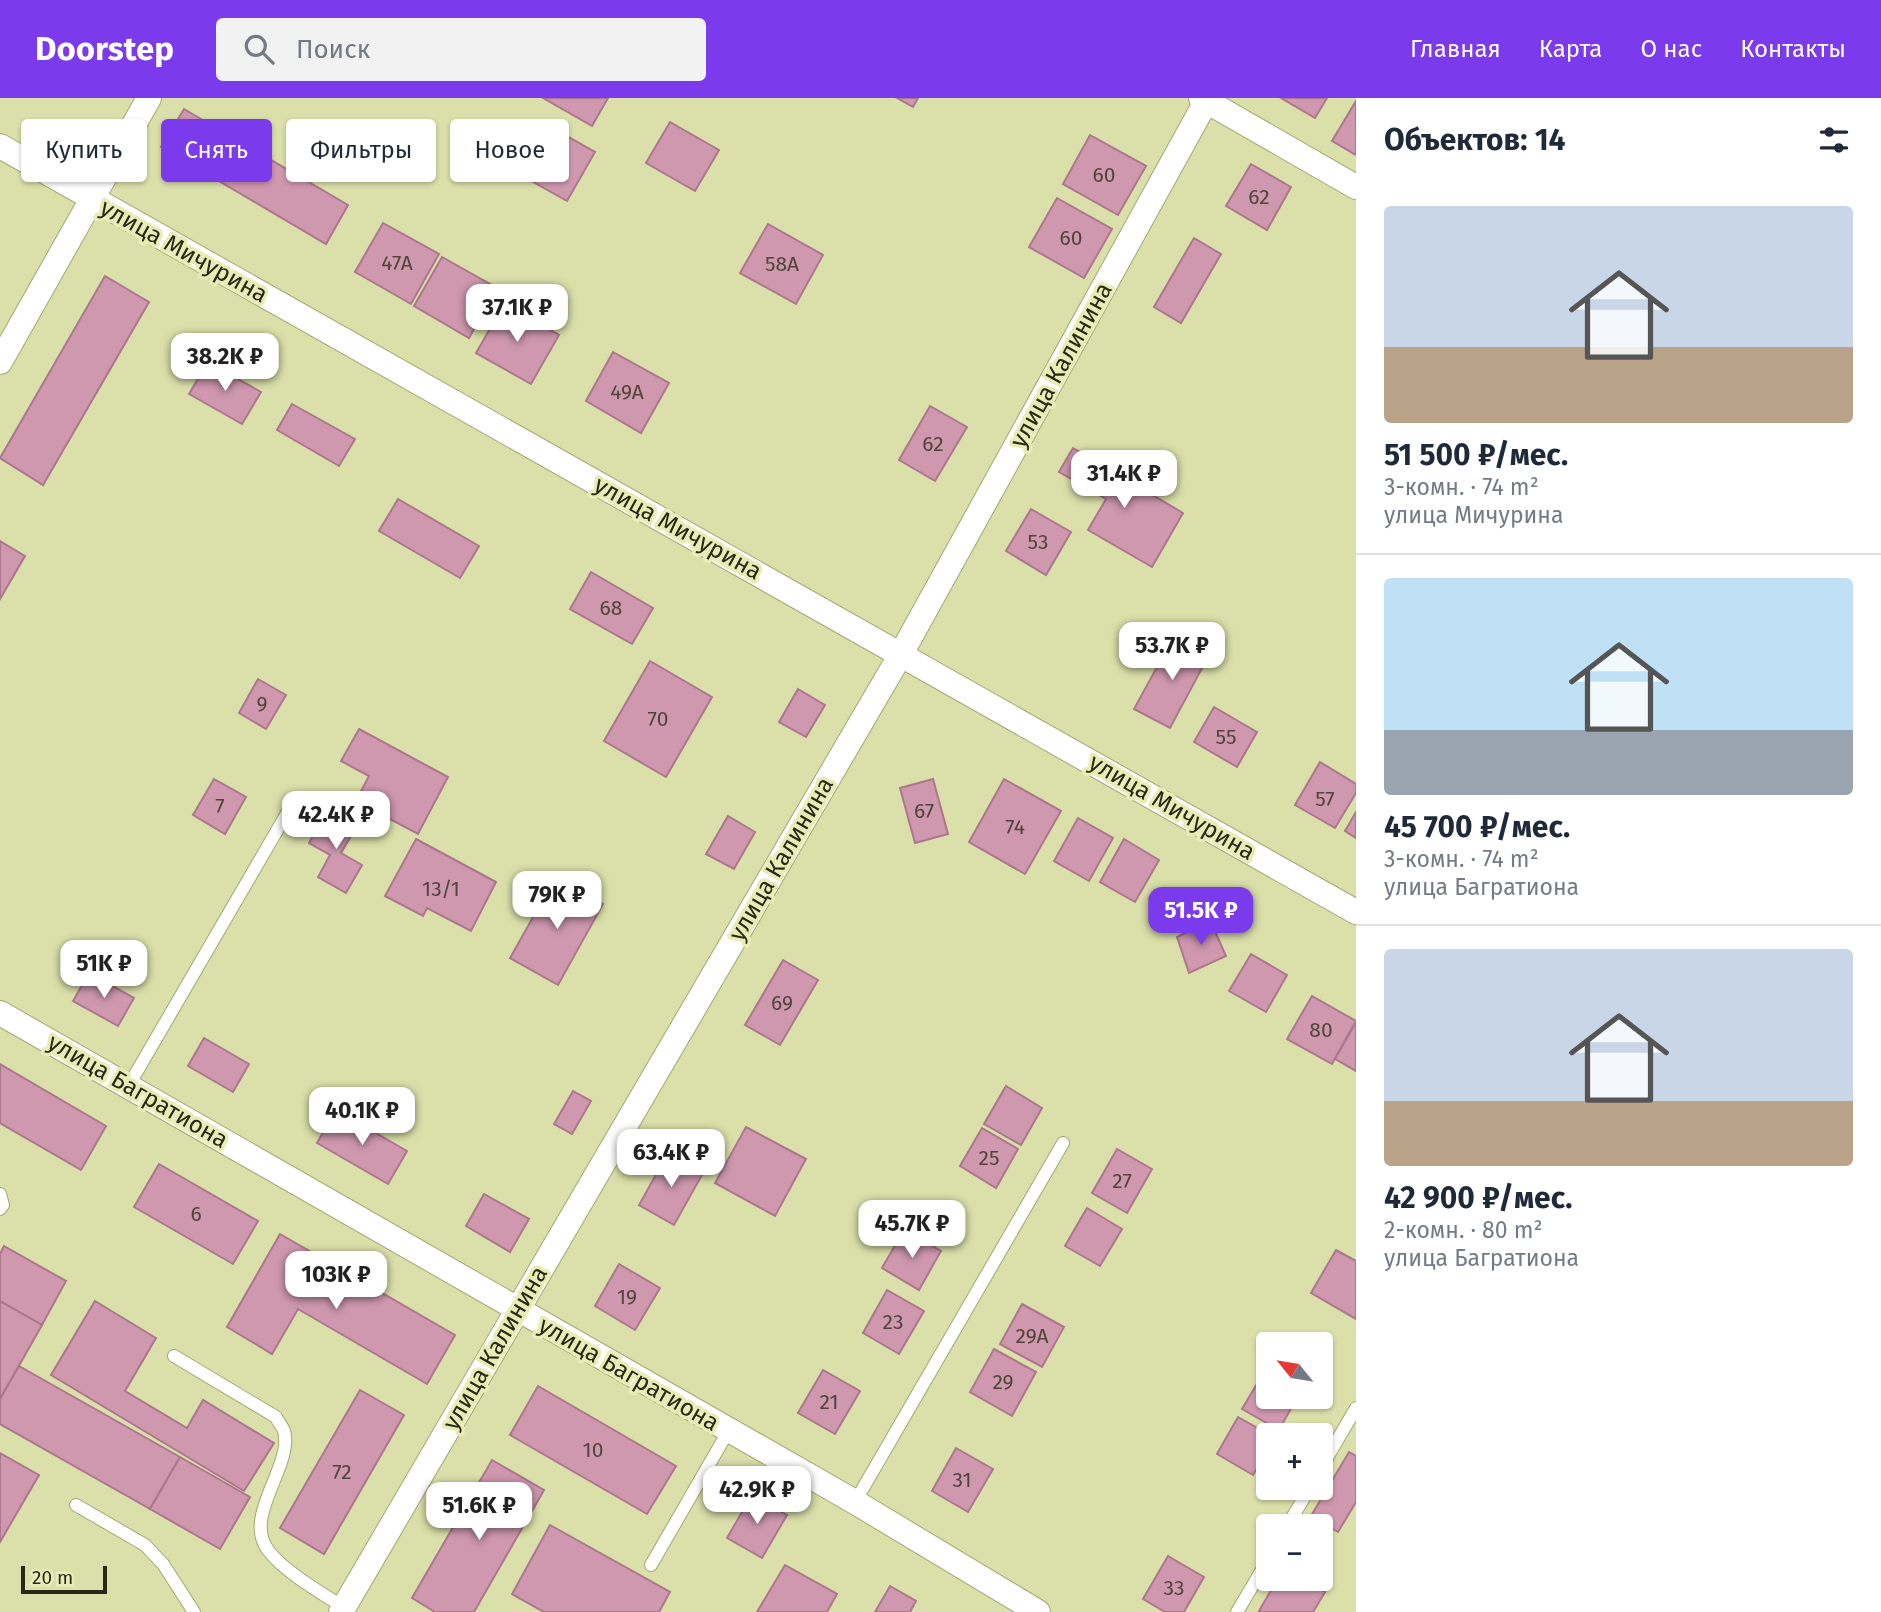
<!DOCTYPE html>
<html lang="ru">
<head>
<meta charset="utf-8">
<style>
  :root { --surface:#fff; --page:#f2f2f3; --text:#1f2937; --muted:#747a83; --line:#e0e1e3; --accent:#7c3aed }
  body { margin:0; font-family:"Fira Sans",sans-serif; background:var(--page); color:var(--text); height:100vh; display:flex; flex-direction:column; font-size:26px; white-space:nowrap }
  * { box-sizing:border-box; margin:0 }
  p { font-size:23px; color:var(--muted) }
  .icon { flex:none; width:38px; height:38px; fill:none; stroke:currentColor; stroke-width:2; stroke-linecap:round; stroke-linejoin:round }
  .map { position:relative; flex:1; overflow:hidden }
  .details { display:flex; flex-direction:column; background:var(--surface); width:525px }
  .details>* { flex:none }
  .banner { position:absolute; left:21px; top:21px; width:665px; height:63px; display:flex; gap:14px }
  .needle { width:46px; rotate:300deg }
  .controls { position:absolute; left:1256px; top:1234px; display:grid; gap:14px }
  .controls a { display:grid; place-items:center; width:77px; height:77px; border-radius:7px; background:var(--surface); box-shadow:0 2px 5px #0004; font-size:35px }
  .scale { position:absolute; left:21px; bottom:18px; width:86px; box-sizing:border-box; padding-left:7px; border:4px solid #272914; border-top:0; font-size:19px; line-height:24px; white-space:nowrap; color:#272914; -webkit-text-stroke:5px #e8edb6; paint-order:stroke }
  .price { position:absolute; translate:-50% -60px; padding:0 16px; border-radius:14px; background:#fff; color:#222; font-size:23px; line-height:46px; filter:drop-shadow(0 2px 4px #0008) }
  .price::after { content:''; position:absolute; left:50%; top:42px; width:21px; height:16px; margin-left:-10px; background:inherit; clip-path:polygon(0 0,100% 0,50% 100%) }
  .price.current { background:var(--accent); color:#fff }
  ul { padding:0; list-style:none }
  li { display:grid; align-content:center; gap:14px; height:371px; padding:0 28px }
  li+li { border-top:2px solid var(--line) }
  li span { display:grid; place-items:center; height:217px; border-radius:7px; color:#555 }
  li>.icon { margin-inline-start:auto }
  span .icon { width:126px; height:126px; fill:#fffc; stroke-width:1 }
  li b { font-size:30px }
  h2 { display:flex; justify-content:space-between; align-items:center; height:84px; padding:0 28px; font-size:30px }
  .chip { padding:0 24px; border-radius:7px; background:var(--surface); box-shadow:0 2px 5px #0004; font-size:24px; line-height:63px }
  .chip.current { background:var(--accent); color:#fff }
  header { display:flex; align-items:center; gap:42px; box-sizing:border-box; height:98px; padding:0 35px; background:var(--accent); color:#fff }
  header strong { font-size:33px }
  nav { display:flex; gap:38px; margin-inline-start:auto; font-size:24px }
  .search { width:490px; height:63px; background:var(--page); display:flex; align-items:center; gap:18px; box-sizing:border-box; padding:0 24px; border-radius:7px; color:var(--muted); font-size:26px }
  main { display:flex; flex:1; min-height:0 }
  .map>svg:first-child { display:block }
</style>
</head>
<body>
<header>
<strong>Doorstep</strong>
<div class="search"><svg class="icon" aria-label="search" viewBox="0 0 24 24"><circle cx="10" cy="10" r="6"/><path d="M15 15l6 6"/></svg>Поиск</div>
<nav><a>Главная</a><a>Карта</a><a>О нас</a><a>Контакты</a></nav>
</header>
<main>
<div class="map">
<svg width="1356" height="1514" viewBox="0 0 1356 1514">
  <rect width="100%" height="100%" fill="#dbe0aa"/>
  <g fill="#cf98af" stroke="#ab778d" stroke-width="2">
    <polygon points="543,0 608,0 592,28"/>
    <polygon points="897,0 918,0 913,9"/>
    <polygon points="1281,0 1327,0 1315,20"/>
    <polygon points="1356,3 1356,57 1332,43"/>
    <polygon points="184,11 348,107 326,146 161,49"/>
    <polygon points="540,23 595,54 567,103 512,72"/>
    <polygon points="670,24 719,52 695,93 646,65"/>
    <polygon points="1090,37 1146,68 1118,117 1063,86"/>
    <polygon points="1251,66 1291,89 1267,132 1226,108"/>
    <polygon points="1057,100 1112,131 1084,180 1029,149"/>
    <polygon points="383,125 439,156 411,206 355,174"/>
    <polygon points="768,126 823,157 796,206 740,175"/>
    <polygon points="1194,140 1221,156 1181,225 1154,209"/>
    <polygon points="442,159 497,190 469,240 414,208"/>
    <polygon points="105,178 149,204 43,387 0,360"/>
    <polygon points="504,206 559,237 531,286 476,255"/>
    <polygon points="613,254 669,285 641,335 586,303"/>
    <polygon points="208,264 261,294 242,326 189,296"/>
    <polygon points="292,306 355,341 339,368 277,332"/>
    <polygon points="930,308 967,329 935,383 899,362"/>
    <polygon points="1073,350 1183,415 1152,469 1088,432 1106,401 1059,374"/>
    <polygon points="398,401 479,448 460,480 379,433"/>
    <polygon points="1031,411 1071,434 1046,477 1006,453"/>
    <polygon points="0,443 25,458 0,501"/>
    <polygon points="591,474 653,510 632,546 570,511"/>
    <polygon points="1174,538 1209,557 1170,630 1134,611"/>
    <polygon points="650,563 712,599 666,679 604,643"/>
    <polygon points="258,581 286,597 266,631 239,615"/>
    <polygon points="798,591 825,607 806,639 779,624"/>
    <polygon points="1214,609 1257,634 1237,669 1194,644"/>
    <polygon points="359,631 448,679 418,736 356,703 369,678 341,663"/>
    <polygon points="1320,664 1356,686 1356,695 1335,730 1295,707"/>
    <polygon points="214,681 246,699 225,736 193,717"/>
    <polygon points="933,681 948,736 915,745 900,690"/>
    <polygon points="1004,681 1061,713 1025,776 969,744"/>
    <polygon points="327,712 357,728 341,755 362,767 346,795 318,779 330,757 309,745"/>
    <polygon points="1356,714 1356,740 1345,733"/>
    <polygon points="728,718 755,734 734,771 706,756"/>
    <polygon points="1078,720 1113,740 1089,783 1054,763"/>
    <polygon points="416,741 496,784 471,833 427,810 423,818 385,798"/>
    <polygon points="1124,741 1159,762 1135,804 1100,784"/>
    <polygon points="555,780 603,806 558,887 510,860"/>
    <polygon points="1210,822 1226,858 1189,875 1177,839"/>
    <polygon points="1251,856 1287,877 1266,914 1229,893"/>
    <polygon points="783,862 818,882 780,947 745,927"/>
    <polygon points="89,875 134,900 118,928 73,903"/>
    <polygon points="1312,898 1356,923 1332,966 1287,941"/>
    <polygon points="1356,924 1356,973 1335,961"/>
    <polygon points="204,940 249,966 233,994 188,968"/>
    <polygon points="0,966 106,1028 81,1072 0,1025"/>
    <polygon points="1006,988 1042,1010 1021,1047 984,1026"/>
    <polygon points="573,993 591,1003 572,1036 554,1026"/>
    <polygon points="336,1012 407,1053 388,1086 317,1045"/>
    <polygon points="746,1029 806,1061 775,1118 715,1085"/>
    <polygon points="982,1030 1018,1051 996,1090 960,1068"/>
    <polygon points="1117,1051 1152,1071 1127,1115 1092,1095"/>
    <polygon points="668,1055 703,1075 674,1127 639,1107"/>
    <polygon points="159,1066 258,1123 233,1166 134,1109"/>
    <polygon points="484,1096 529,1121 510,1154 466,1128"/>
    <polygon points="1087,1110 1122,1131 1100,1168 1065,1148"/>
    <polygon points="904,1132 941,1153 919,1192 882,1170"/>
    <polygon points="280,1136 455,1237 427,1286 298,1211 272,1256 227,1229"/>
    <polygon points="4,1148 66,1183 42,1227 0,1203 0,1156"/>
    <polygon points="1336,1152 1356,1163 1356,1221 1311,1195"/>
    <polygon points="619,1166 660,1190 635,1232 595,1208"/>
    <polygon points="887,1192 924,1213 899,1256 863,1235"/>
    <polygon points="0,1203 42,1227 0,1301"/>
    <polygon points="95,1203 156,1240 125,1293 187,1330 203,1302 274,1345 244,1393 51,1277"/>
    <polygon points="1022,1206 1064,1229 1042,1269 1000,1246"/>
    <polygon points="994,1251 1036,1274 1012,1318 970,1294"/>
    <polygon points="19,1268 180,1359 150,1411 0,1326 0,1301"/>
    <polygon points="823,1272 860,1293 835,1336 798,1315"/>
    <polygon points="1264,1274 1269,1277 1269,1298 1298,1298 1279,1332 1242,1311"/>
    <polygon points="538,1288 676,1368 647,1416 510,1337"/>
    <polygon points="360,1292 404,1317 324,1456 280,1430"/>
    <polygon points="1238,1319 1270,1337 1269,1350 1253,1377 1217,1356"/>
    <polygon points="956,1350 993,1371 968,1414 932,1393"/>
    <polygon points="1349,1354 1356,1358 1356,1404 1338,1434 1311,1418"/>
    <polygon points="0,1355 39,1377 0,1444"/>
    <polygon points="180,1359 250,1399 220,1451 150,1411"/>
    <polygon points="492,1362 544,1392 474,1514 435,1514 412,1500"/>
    <polygon points="752,1397 787,1417 762,1460 727,1440"/>
    <polygon points="550,1427 670,1494 659,1514 544,1514 512,1496"/>
    <polygon points="1168,1458 1204,1479 1184,1514 1165,1514 1143,1501"/>
    <polygon points="785,1467 837,1496 827,1514 757,1514"/>
    <polygon points="1278,1480 1301,1480 1325,1494 1313,1514 1261,1514 1259,1513"/>
    <polygon points="890,1488 916,1503 910,1514 875,1514"/>
  </g>
  <g fill="none" stroke-linecap="round" stroke-linejoin="round">
    <g stroke="#a2a773" stroke-width="14">
      <g id="service">
        <polyline points="129,987 293,705"/>
        <polyline points="0,1096 3,1107 0,1111"/>
        <path d="M174,1258l102,61c2,5 7,10 8,14 10,34 -42,85 -16,119 15,21 55,44 77,58"/>
        <polyline points="1321,1370 1356,1310"/>
        <polyline points="855,1404 1063,1045"/>
        <polyline points="76,1407 145,1447 163,1466 194,1514"/>
        <polyline points="1287,1428 1310,1390"/>
        <polyline points="651,1467 729,1332"/>
        <polyline points="1237,1514 1269,1460"/>
      </g>
    </g>
    <g stroke="#a2a773" stroke-width="26">
      <g id="minor">
        <polyline points="1201,0 1356,89"/>
        <polyline points="0,48 1356,814"/>
        <polyline points="0,264 149,0"/>
        <polyline points="0,915 855,1404 1038,1514"/>
        <polyline points="341,1514 901,556 1208,0"/>
      </g>
    </g>
    <use href="#service" stroke="#fff" stroke-width="12"/>
    <use href="#minor" stroke="#fff" stroke-width="24"/>
  </g>
  <g text-anchor="middle" stroke-width="7" stroke-linejoin="round" paint-order="stroke">
    <g font-size="21" fill="#51453b">
      <text x="1104" y="84">60</text>
      <text x="1259" y="106">62</text>
      <text x="1071" y="147">60</text>
      <text x="397" y="172">47А</text>
      <text x="782" y="173">58А</text>
      <text x="627" y="301">49А</text>
      <text x="933" y="353">62</text>
      <text x="1038" y="451">53</text>
      <text x="611" y="517">68</text>
      <text x="262" y="613">9</text>
      <text x="658" y="628">70</text>
      <text x="1226" y="646">55</text>
      <text x="1325" y="708">57</text>
      <text x="220" y="715">7</text>
      <text x="924" y="720">67</text>
      <text x="1015" y="736">74</text>
      <text x="441" y="798">13/1</text>
      <text x="782" y="912">69</text>
      <text x="1321" y="939">80</text>
      <text x="989" y="1067">25</text>
      <text x="1122" y="1090">27</text>
      <text x="196" y="1123">6</text>
      <text x="627" y="1206">19</text>
      <text x="893" y="1231">23</text>
      <text x="1032" y="1245">29А</text>
      <text x="1003" y="1291">29</text>
      <text x="829" y="1311">21</text>
      <text x="593" y="1359">10</text>
      <text x="342" y="1381">72</text>
      <text x="962" y="1389">31</text>
      <text x="1174" y="1497">33</text>
    </g>
    <g font-size="24" fill="#272914" stroke="#e8edb6">
      <text transform="translate(184 153) rotate(29)" y="8">улица Мичурина</text>
      <text transform="translate(1061 267) rotate(-61)" y="8">улица Калинина</text>
      <text transform="translate(678 430) rotate(29)" y="8">улица Мичурина</text>
      <text transform="translate(1172 709) rotate(30)" y="8">улица Мичурина</text>
      <text transform="translate(781 761) rotate(-60)" y="8">улица Калинина</text>
      <text transform="translate(138 993) rotate(30)" y="8">улица Багратиона</text>
      <text transform="translate(495 1250) rotate(-60)" y="8">улица Калинина</text>
      <text transform="translate(629 1276) rotate(30)" y="8">улица Багратиона</text>
    </g>
  </g>
</svg>
<div class="controls">
<a><svg class="needle" viewBox="-14 -14 28 28"><path d="M0-13l5 13h-10z" fill="#e53935"/><path d="M0 13l5-13h-10z" fill="#747a83"/></svg></a>
<a>+</a>
<a>−</a>
</div>
<div class="scale">20 m</div>
<b class="price" style="left:517px;top:246px">37.1K ₽</b>
<b class="price" style="left:225px;top:295px">38.2K ₽</b>
<b class="price" style="left:1124px;top:412px">31.4K ₽</b>
<b class="price" style="left:1172px;top:584px">53.7K ₽</b>
<b class="price" style="left:336px;top:753px">42.4K ₽</b>
<b class="price" style="left:557px;top:833px">79K ₽</b>
<b class="price current" style="left:1201px;top:849px">51.5K ₽</b>
<b class="price" style="left:104px;top:902px">51K ₽</b>
<b class="price" style="left:362px;top:1049px">40.1K ₽</b>
<b class="price" style="left:671px;top:1091px">63.4K ₽</b>
<b class="price" style="left:912px;top:1162px">45.7K ₽</b>
<b class="price" style="left:336px;top:1213px">103K ₽</b>
<b class="price" style="left:757px;top:1428px">42.9K ₽</b>
<b class="price" style="left:479px;top:1444px">51.6K ₽</b>
<div class="banner">
<a class="chip">Купить</a>
<a class="chip current">Снять</a>
<a class="chip">Фильтры</a>
<a class="chip">Новое</a>
</div>
</div>
<section class="details">
<h2>Объектов: 14<svg class="icon" aria-label="filters" viewBox="0 0 24 24"><path d="M4 7h16M4 17h16"/><circle cx="9" cy="7" r="2"/><circle cx="15" cy="17" r="2"/></svg></h2>
<ul>
<li><span style="background:linear-gradient(#c9d6e8 65%,#b9a48a 0)"><svg class="icon" aria-label="home" viewBox="0 0 24 24"><path d="M3 11l9-7 9 7M6 9v11h12V9"/></svg></span><div><b>51 500 ₽/мес.</b><p>3-комн. · 74 m²</p><p>улица Мичурина</p></div></li>
<li><span style="background:linear-gradient(#bfe0f5 70%,#9aa5b1 0)"><svg class="icon" aria-label="home" viewBox="0 0 24 24"><path d="M3 11l9-7 9 7M6 9v11h12V9"/></svg></span><div><b>45 700 ₽/мес.</b><p>3-комн. · 74 m²</p><p>улица Багратиона</p></div></li>
<li><span style="background:linear-gradient(#c9d6e8 70%,#b9a48a 0)"><svg class="icon" aria-label="home" viewBox="0 0 24 24"><path d="M3 11l9-7 9 7M6 9v11h12V9"/></svg></span><div><b>42 900 ₽/мес.</b><p>2-комн. · 80 m²</p><p>улица Багратиона</p></div></li>
</ul>
</section>
</main>
</body>
</html>
